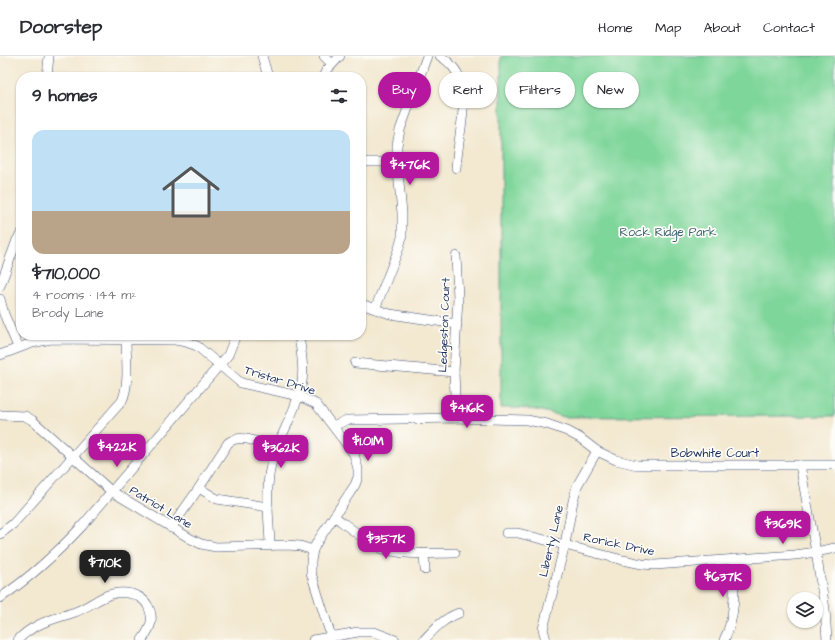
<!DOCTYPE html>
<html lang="en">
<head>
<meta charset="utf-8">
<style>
  :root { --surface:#fff; --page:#f7f7f7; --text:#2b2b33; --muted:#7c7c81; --line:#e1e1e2; --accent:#b5179e }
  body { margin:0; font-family:"Architects Daughter",sans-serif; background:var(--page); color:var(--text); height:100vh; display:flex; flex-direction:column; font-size:15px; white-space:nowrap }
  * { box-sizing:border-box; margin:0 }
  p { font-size:13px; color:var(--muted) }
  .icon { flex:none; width:22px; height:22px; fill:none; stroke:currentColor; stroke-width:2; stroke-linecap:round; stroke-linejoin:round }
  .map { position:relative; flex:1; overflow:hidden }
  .drawer { position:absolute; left:16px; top:16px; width:350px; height:268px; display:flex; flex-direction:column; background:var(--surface); border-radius:16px; box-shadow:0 1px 3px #0004 }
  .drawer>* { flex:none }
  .top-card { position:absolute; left:378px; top:16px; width:380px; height:36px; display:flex; gap:8px }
  .controls { position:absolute; left:787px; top:536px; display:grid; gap:8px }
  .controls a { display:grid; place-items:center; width:36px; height:36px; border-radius:50%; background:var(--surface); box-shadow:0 1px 3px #0004; font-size:20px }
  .price { position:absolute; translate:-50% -34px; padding:0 9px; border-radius:8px; background:var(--accent); color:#fff; font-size:13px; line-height:26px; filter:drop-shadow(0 1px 2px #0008) }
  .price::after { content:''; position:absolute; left:50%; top:24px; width:12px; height:9px; margin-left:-6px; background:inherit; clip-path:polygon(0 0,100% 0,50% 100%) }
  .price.active { background:#222; color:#fff }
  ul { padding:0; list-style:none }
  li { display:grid; align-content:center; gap:8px; height:212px; padding:0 16px }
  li+li { border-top:1px solid var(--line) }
  li span { display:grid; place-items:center; height:124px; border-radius:12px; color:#555 }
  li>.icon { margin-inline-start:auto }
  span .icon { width:72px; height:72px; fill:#fffc; stroke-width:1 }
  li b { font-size:17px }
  h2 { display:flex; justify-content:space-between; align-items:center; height:48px; padding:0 16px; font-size:17px }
  .tag { padding:0 14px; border-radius:18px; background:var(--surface); box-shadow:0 1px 3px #0004; font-size:14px; line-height:36px }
  .tag.active { background:var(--accent); color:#fff }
  header { display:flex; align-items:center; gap:24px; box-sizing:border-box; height:56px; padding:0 20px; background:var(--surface); border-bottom:1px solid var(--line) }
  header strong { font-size:19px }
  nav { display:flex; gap:22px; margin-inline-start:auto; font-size:14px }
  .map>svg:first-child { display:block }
</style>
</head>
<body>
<header>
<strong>Doorstep</strong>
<nav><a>Home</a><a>Map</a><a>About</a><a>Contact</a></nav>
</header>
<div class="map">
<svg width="835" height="584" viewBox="0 0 835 584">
  <rect width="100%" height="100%" fill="#fdfcf7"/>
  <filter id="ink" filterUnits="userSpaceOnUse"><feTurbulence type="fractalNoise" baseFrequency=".025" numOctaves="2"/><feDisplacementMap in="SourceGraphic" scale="8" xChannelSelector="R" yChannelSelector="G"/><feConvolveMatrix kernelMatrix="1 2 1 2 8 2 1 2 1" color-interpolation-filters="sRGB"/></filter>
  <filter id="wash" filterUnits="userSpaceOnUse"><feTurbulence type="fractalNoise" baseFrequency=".012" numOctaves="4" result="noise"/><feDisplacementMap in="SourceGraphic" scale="16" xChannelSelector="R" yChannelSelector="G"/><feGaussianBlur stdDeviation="0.9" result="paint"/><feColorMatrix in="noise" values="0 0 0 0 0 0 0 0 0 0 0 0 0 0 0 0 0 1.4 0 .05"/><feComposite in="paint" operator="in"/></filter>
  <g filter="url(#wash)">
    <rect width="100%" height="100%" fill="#f3e8d0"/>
    <path fill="#7ed69a" stroke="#4c827c" d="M501,0h334v360l-272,1c-23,-8 -38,-9 -62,-9z"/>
  </g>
  <g filter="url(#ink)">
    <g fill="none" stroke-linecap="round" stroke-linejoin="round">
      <g stroke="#3b4b6f" stroke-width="10">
        <g id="minor">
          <polyline points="262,0 268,21"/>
          <polyline points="324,0 332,8"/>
          <path d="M440,0c28,17 25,44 21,72 -2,14 -4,27 -5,40"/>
          <polyline points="47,21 49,0"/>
          <polyline points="323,21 326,15 340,0"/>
          <polyline points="361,106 397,106"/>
          <polyline points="456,200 458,242 454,316 456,362"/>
          <polyline points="0,230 17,184 21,178"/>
          <polyline points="0,243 4,258 18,291"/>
          <polyline points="361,248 390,258 457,268"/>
          <polyline points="375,253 399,192 402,181 402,157 397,106 397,89 400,74 427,0"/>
          <polyline points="0,299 32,287 51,283 175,284 186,286 197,290 241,327 299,340 316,348 354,398 358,413 358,421 355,429 317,486 313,494 311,505 311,517 331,580"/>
          <polyline points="355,307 454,316"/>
          <polyline points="0,359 25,360 32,364 111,435 191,483 201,488 216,491 287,489 300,490 313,494"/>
          <polyline points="333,370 347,364 456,362 527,364 547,368 567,375 580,382 597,395 616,404 637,409 835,409"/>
          <polyline points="800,409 816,496 825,553 827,584"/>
          <polyline points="199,432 217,443 268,451"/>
          <path d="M334,460c12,9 34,27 46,32 23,8 51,5 75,5"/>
          <path d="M171,472l28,-40 29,-45c14,-11 33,1 48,7"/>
          <polyline points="506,477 518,477 623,504 642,508 655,509 795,499 816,496 835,492"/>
          <path d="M0,478l13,-10 109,-123c8,-18 4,-42 4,-62"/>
          <path d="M270,488c-1,-26 -5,-54 1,-79 7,-27 24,-51 30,-78 4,-16 0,-35 -2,-52"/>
          <polyline points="424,497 425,514"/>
          <path d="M0,542c31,-21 57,-45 83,-73l145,-170 8,-20"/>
          <path d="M18,584c15,-17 37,-21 57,-28 21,-8 32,-24 57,-18 7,2 13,6 16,12 7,13 2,23 -6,34"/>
          <polyline points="313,584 358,576 374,576 395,584"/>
          <path d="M424,584c11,-12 19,-21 35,-27"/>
          <polyline points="546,584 543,573 565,488 573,445 577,430 597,395"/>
          <path d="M724,584c13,-25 10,-54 9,-81"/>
        </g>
      </g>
      <use href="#minor" stroke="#fff" stroke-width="9"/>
    </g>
  </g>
  <g text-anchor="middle" stroke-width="3.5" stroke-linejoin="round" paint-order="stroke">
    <g font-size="12" fill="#396170" stroke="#fdfcf7">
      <text x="668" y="180">Rock Ridge Park</text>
    </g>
    <g font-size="12" fill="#1b2f5e" stroke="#fdfcf7">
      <text transform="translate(444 269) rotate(-88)" y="4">Ledgeston Court</text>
      <text transform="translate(280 324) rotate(17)" y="4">Tristar Drive</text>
      <text x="715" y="401">Bobwhite Court</text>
      <text transform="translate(161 451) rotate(31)" y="4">Patriot Lane</text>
      <text transform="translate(551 485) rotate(-77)" y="4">Liberty Lane</text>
      <text transform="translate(619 488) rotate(12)" y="4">Rorick Drive</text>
    </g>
  </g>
</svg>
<div class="controls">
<a><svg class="icon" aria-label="layers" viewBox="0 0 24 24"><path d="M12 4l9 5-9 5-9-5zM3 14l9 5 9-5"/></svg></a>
</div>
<b class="price" style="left:410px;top:130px">$476K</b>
<b class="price" style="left:467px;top:373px">$416K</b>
<b class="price" style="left:368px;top:406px">$1.01M</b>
<b class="price" style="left:117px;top:412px">$422K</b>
<b class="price" style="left:281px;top:413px">$362K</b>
<b class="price" style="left:783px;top:489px">$369K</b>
<b class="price" style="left:386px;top:504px">$357K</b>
<b class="price active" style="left:105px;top:528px">$710K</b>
<b class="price" style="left:723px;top:542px">$637K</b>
<div class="top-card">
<a class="tag active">Buy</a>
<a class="tag">Rent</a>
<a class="tag">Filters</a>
<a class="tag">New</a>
</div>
<section class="drawer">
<h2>9 homes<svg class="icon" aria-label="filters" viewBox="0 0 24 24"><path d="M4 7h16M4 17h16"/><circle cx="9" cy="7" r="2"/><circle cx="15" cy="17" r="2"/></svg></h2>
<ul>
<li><span style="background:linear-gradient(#bfe0f5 65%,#b9a48a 0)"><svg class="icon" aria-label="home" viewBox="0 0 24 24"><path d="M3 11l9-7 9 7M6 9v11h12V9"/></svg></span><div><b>$710,000</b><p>4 rooms · 144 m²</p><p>Brody Lane</p></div></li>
</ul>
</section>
</div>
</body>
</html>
